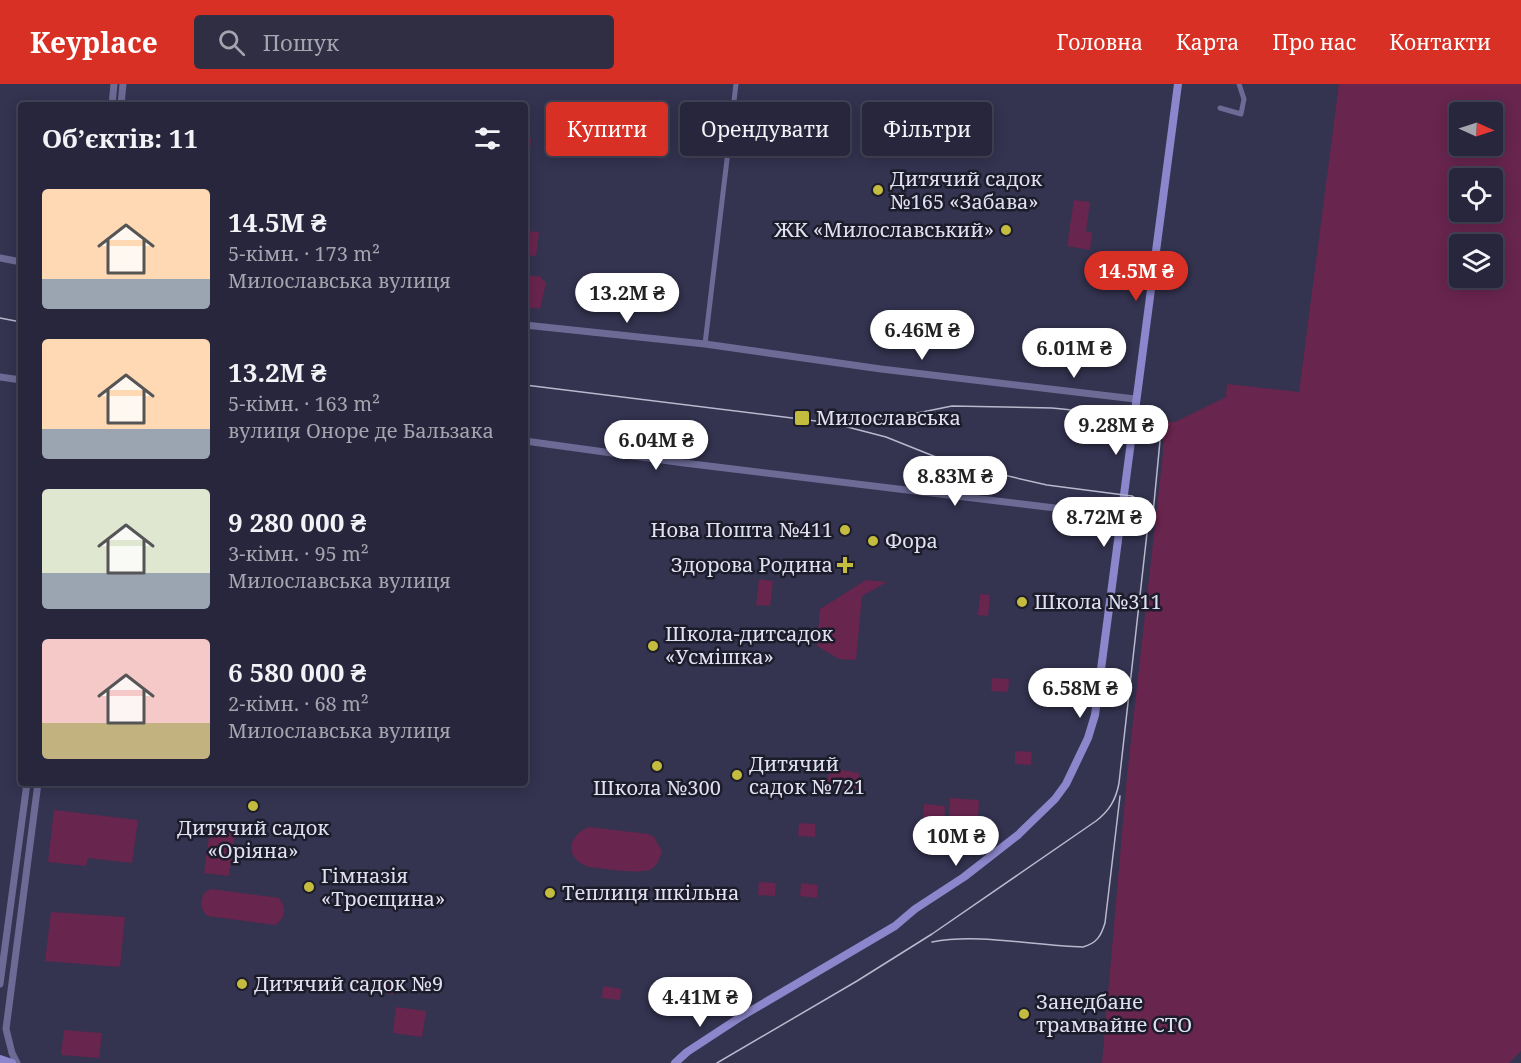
<!DOCTYPE html>
<html lang="uk">
<head>
<meta charset="utf-8">
<style>
  :root { --surface:#27263c; --page:#2f2e43; --text:#f1f3f6; --muted:#a4a5af; --line:#434356; --accent:#d93025 }
  body { margin:0; font-family:"Noto Serif",serif; background:var(--page); color:var(--text); height:100vh; display:flex; flex-direction:column; font-size:22px; white-space:nowrap }
  * { box-sizing:border-box; margin:0 }
  p { font-size:20px; color:var(--muted) }
  .icon { flex:none; width:33px; height:33px; fill:none; stroke:currentColor; stroke-width:2; stroke-linecap:round; stroke-linejoin:round }
  .map { position:relative; flex:1; overflow:hidden }
  .panel { position:absolute; left:18px; top:18px; width:510px; height:684px; display:flex; flex-direction:column; background:var(--surface); border-radius:6px; box-shadow:0 3px 15px #0003,0 0 0 2px var(--line) }
  .panel>* { flex:none }
  .guide { position:absolute; left:546px; top:18px; width:570px; height:54px; display:flex; gap:12px }
  .needle { width:39px; rotate:93deg }
  .controls { position:absolute; left:1449px; top:18px; display:grid; gap:12px }
  .controls a { display:grid; place-items:center; width:54px; height:54px; border-radius:6px; background:var(--surface); box-shadow:0 3px 15px #0003,0 0 0 2px var(--line); font-size:30px }
  .price { position:absolute; translate:-50% -51px; padding:0 14px; border-radius:21px; background:#fff; color:#222; font-size:20px; line-height:39px; filter:drop-shadow(0 2px 3px #0008) }
  .price::after { content:''; position:absolute; left:50%; top:36px; width:18px; height:14px; margin-left:-9px; background:inherit; clip-path:polygon(0 0,100% 0,50% 100%) }
  .price.current { background:var(--accent); color:#fff }
  ul { padding:0; list-style:none }
  li { display:flex; align-items:center; gap:18px; height:150px; padding:0 24px }
  li span { display:grid; place-items:center; flex:none; width:168px; height:120px; border-radius:6px; color:#555 }
  li>.icon { margin-inline-start:auto }
  span .icon { width:72px; height:72px; fill:#fffc; stroke-width:1 }
  li b { font-size:26px }
  h2 { display:flex; justify-content:space-between; align-items:center; height:72px; padding:0 24px; font-size:26px }
  .tag { padding:0 21px; border-radius:6px; background:var(--surface); box-shadow:0 3px 15px #0003,0 0 0 2px var(--line); font-size:21px; line-height:54px }
  .tag.current { background:var(--accent); color:#fff }
  header { display:flex; align-items:center; gap:36px; box-sizing:border-box; height:84px; padding:0 30px; background:var(--accent); color:#fff }
  header strong { font-size:28px }
  nav { display:flex; gap:33px; margin-inline-start:auto; font-size:21px }
  .search { width:420px; height:54px; background:var(--page); display:flex; align-items:center; gap:15px; box-sizing:border-box; padding:0 21px; border-radius:6px; color:var(--muted); font-size:22px }
  .map>svg:first-child { display:block }
</style>
</head>
<body>
<header>
<strong>Keyplace</strong>
<div class="search"><svg class="icon" aria-label="search" viewBox="0 0 24 24"><circle cx="10" cy="10" r="6"/><path d="M15 15l6 6"/></svg>Пошук</div>
<nav><a>Головна</a><a>Карта</a><a>Про нас</a><a>Контакти</a></nav>
</header>
<div class="map">
<svg width="1521" height="979" viewBox="0 0 1521 979">
  <rect width="100%" height="100%" fill="#343350"/>
  <g fill="#68254e" fill-rule="evenodd">
    <path d="M1339,0h182v967l-12,12h-407l25,-287 36,-323v-22l-3,-9h15l51,-25 1,-13 72,8zM1460,28h32v34h-32zM1460,94h32v34h-32zM1460,160h32v34h-32z"/>
    <polygon points="525,47 531,55 525,113"/>
    <polygon points="1074,116 1090,118 1086,147 1092,149 1090,166 1067,162"/>
    <polygon points="525,147 539,148 536,172 525,171"/>
    <polygon points="527,192 539,192 546,199 540,225 525,223"/>
    <polygon points="759,495 773,497 770,522 756,521"/>
    <polygon points="866,496 887,498 862,512 856,576 839,575 817,562 820,525"/>
    <polygon points="980,510 990,511 988,532 978,531"/>
    <polygon points="992,594 1009,595 1008,608 991,607"/>
    <polygon points="1015,667 1032,668 1031,681 1015,680"/>
    <polygon points="830,684 860,689 857,705 827,700"/>
    <polygon points="950,714 979,716 978,734 949,732"/>
    <polygon points="924,720 945,722 944,741 923,739"/>
    <polygon points="54,726 138,736 132,779 88,774 86,782 48,778"/>
    <polygon points="799,739 815,740 815,753 798,752"/>
    <path d="M589,743l59,7 6,3 8,14c-2,6 -4,13 -9,17 -11,8 -50,0 -64,-1 -24,-8 -23,-31 0,-40z"/>
    <polygon points="210,746 235,749 229,792 204,789"/>
    <polygon points="759,798 776,799 775,812 758,811"/>
    <polygon points="801,799 818,801 817,814 800,812"/>
    <path d="M212,805l67,9c8,10 6,21 -4,27l-67,-9c-9,-7 -8,-15 -3,-24z"/>
    <polygon points="51,828 125,833 120,883 45,877"/>
    <polygon points="380,895 395,896 393,910 379,908"/>
    <polygon points="603,902 621,905 620,916 602,914"/>
    <polygon points="396,923 426,927 422,953 393,949"/>
    <polygon points="64,946 102,949 99,974 61,971"/>
  </g>
  <g fill="none" stroke-linecap="round" stroke-linejoin="round">
    <g stroke="#6d6b96" stroke-width="5">
      <polyline points="1220,24 1241,30 1244,15 1239,0"/>
      <polyline points="705,260 736,0"/>
    </g>
    <g stroke="#6d6b96" stroke-width="7">
      <polyline points="112,21 114,0"/>
      <polyline points="121,21 123,0"/>
      <polyline points="0,174 21,178"/>
      <polyline points="525,241 705,260 881,285 1135,315"/>
      <polyline points="0,293 21,296"/>
      <polyline points="525,357 684,379 1121,432"/>
      <polyline points="0,900 27,699"/>
      <polyline points="17,979 12,969 6,945 38,699"/>
    </g>
    <g stroke="#8c87cc" stroke-width="8">
      <polyline points="0,975 12,979"/>
      <polyline points="675,979 687,968 742,932 895,842 915,825 964,793 1018,751 1055,715 1066,700 1088,654 1095,631 1178,0"/>
    </g>
    <g stroke="#b9b9ce" stroke-width="1.5">
      <polyline points="0,234 21,238"/>
      <path d="M525,301l307,38 54,14 65,26 96,22 85,11c12,7 15,15 16,28l-29,259c-3,17 -10,28 -23,38l-164,113 -75,47 -140,82"/>
      <polyline points="837,336 888,335 952,322 1052,324 1143,333 1154,341 1160,357 1152,440"/>
      <path d="M932,858c47,-9 103,4 151,5 14,-4 18,-11 22,-24l15,-127"/>
    </g>
  </g>
  <g fill="#c4bc3e" stroke="#1d1c2a" stroke-width="2">
    <circle cx="878" cy="106" r="6"/>
    <circle cx="1006" cy="146" r="6"/>
    <rect x="794" y="326" width="16" height="16" rx="3"/>
    <circle cx="845" cy="446" r="6"/>
    <circle cx="873" cy="457" r="6"/>
    <path d="M842 472h6v6h6v6h-6v6h-6v-6h-6v-6h6z"/>
    <circle cx="1022" cy="518" r="6"/>
    <circle cx="653" cy="562" r="6"/>
    <circle cx="657" cy="682" r="6"/>
    <circle cx="737" cy="691" r="6"/>
    <circle cx="253" cy="722" r="6"/>
    <circle cx="309" cy="803" r="6"/>
    <circle cx="550" cy="809" r="6"/>
    <circle cx="242" cy="900" r="6"/>
    <circle cx="1024" cy="930" r="6"/>
  </g>
  <g text-anchor="middle" stroke-width="5" stroke-linejoin="round" paint-order="stroke">
    <g font-size="20" fill="#e0e0f3" stroke="#1d1c2a" text-anchor="start">
      <text x="890" y="102">Дитячий садок<tspan x="890" dy="23">№165 «Забава»</tspan></text>
      <text x="994" y="153" text-anchor="end">ЖК «Милославський»</text>
      <text x="816" y="341">Милославська</text>
      <text x="833" y="453" text-anchor="end">Нова Пошта №411</text>
      <text x="885" y="464">Фора</text>
      <text x="833" y="488" text-anchor="end">Здорова Родина</text>
      <text x="1034" y="525">Школа №311</text>
      <text x="665" y="557">Школа-дитсадок<tspan x="665" dy="23">«Усмішка»</tspan></text>
      <text x="749" y="687">Дитячий<tspan x="749" dy="23">садок №721</tspan></text>
      <text x="657" y="711" text-anchor="middle">Школа №300</text>
      <text x="253" y="751" text-anchor="middle">Дитячий садок<tspan x="253" dy="23">«Оріяна»</tspan></text>
      <text x="321" y="799">Гімназія<tspan x="321" dy="23">«Троєщина»</tspan></text>
      <text x="562" y="816">Теплиця шкільна</text>
      <text x="254" y="907">Дитячий садок №9</text>
      <text x="1036" y="925">Занедбане<tspan x="1036" dy="23">трамвайне СТО</tspan></text>
    </g>
  </g>
</svg>
<div class="controls">
<a><svg class="needle" viewBox="-14 -14 28 28"><path d="M0-13l5 13h-10z" fill="#e53935"/><path d="M0 13l5-13h-10z" fill="#a4a5af"/></svg></a>
<a><svg class="icon" aria-label="locate" viewBox="0 0 24 24"><circle cx="12" cy="12" r="6"/><path d="M12 2v4M12 18v4M2 12h4M18 12h4"/></svg></a>
<a><svg class="icon" aria-label="layers" viewBox="0 0 24 24"><path d="M12 4l9 5-9 5-9-5zM3 14l9 5 9-5"/></svg></a>
</div>
<b class="price current" style="left:1136px;top:218px">14.5M ₴</b>
<b class="price" style="left:627px;top:240px">13.2M ₴</b>
<b class="price" style="left:922px;top:277px">6.46M ₴</b>
<b class="price" style="left:1074px;top:295px">6.01M ₴</b>
<b class="price" style="left:1116px;top:372px">9.28M ₴</b>
<b class="price" style="left:656px;top:387px">6.04M ₴</b>
<b class="price" style="left:955px;top:423px">8.83M ₴</b>
<b class="price" style="left:1104px;top:464px">8.72M ₴</b>
<b class="price" style="left:1080px;top:635px">6.58M ₴</b>
<b class="price" style="left:956px;top:783px">10M ₴</b>
<b class="price" style="left:700px;top:944px">4.41M ₴</b>
<div class="guide">
<a class="tag current">Купити</a>
<a class="tag">Орендувати</a>
<a class="tag">Фільтри</a>
</div>
<section class="panel">
<h2>Об’єктів: 11<svg class="icon" aria-label="filters" viewBox="0 0 24 24"><path d="M4 7h16M4 17h16"/><circle cx="9" cy="7" r="2"/><circle cx="15" cy="17" r="2"/></svg></h2>
<ul>
<li><span style="background:linear-gradient(#ffd9b3 75%,#9aa5b1 0)"><svg class="icon" aria-label="home" viewBox="0 0 24 24"><path d="M3 11l9-7 9 7M6 9v11h12V9"/></svg></span><div><b>14.5M ₴</b><p>5-кімн. · 173 m²</p><p>Милославська вулиця</p></div></li>
<li><span style="background:linear-gradient(#ffd9b3 75%,#9aa5b1 0)"><svg class="icon" aria-label="home" viewBox="0 0 24 24"><path d="M3 11l9-7 9 7M6 9v11h12V9"/></svg></span><div><b>13.2M ₴</b><p>5-кімн. · 163 m²</p><p>вулиця Оноре де Бальзака</p></div></li>
<li><span style="background:linear-gradient(#dfe7d0 70%,#9aa5b1 0)"><svg class="icon" aria-label="home" viewBox="0 0 24 24"><path d="M3 11l9-7 9 7M6 9v11h12V9"/></svg></span><div><b>9 280 000 ₴</b><p>3-кімн. · 95 m²</p><p>Милославська вулиця</p></div></li>
<li><span style="background:linear-gradient(#f6c9c9 70%,#c2b280 0)"><svg class="icon" aria-label="home" viewBox="0 0 24 24"><path d="M3 11l9-7 9 7M6 9v11h12V9"/></svg></span><div><b>6 580 000 ₴</b><p>2-кімн. · 68 m²</p><p>Милославська вулиця</p></div></li>
</ul>
</section>
</div>
</body>
</html>
